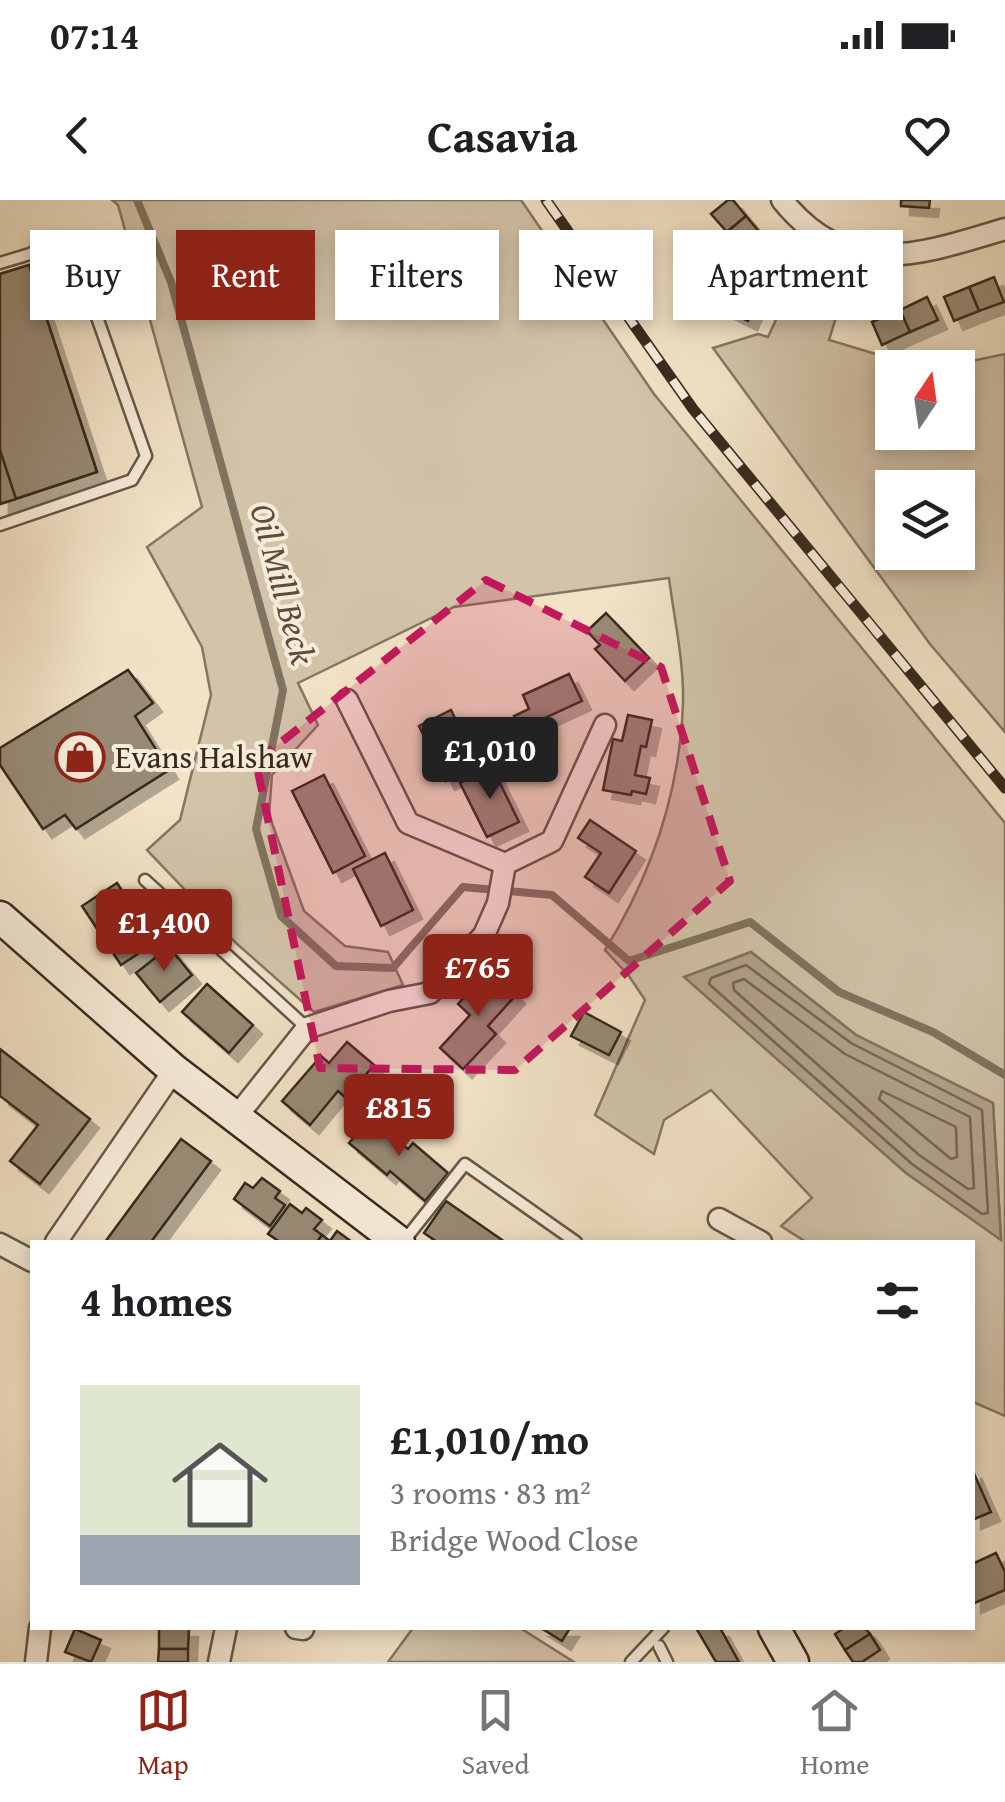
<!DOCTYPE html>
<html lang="en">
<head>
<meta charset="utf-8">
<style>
  :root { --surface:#fff; --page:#f2f2f2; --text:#202124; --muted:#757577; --line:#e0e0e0; --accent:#8f2418 }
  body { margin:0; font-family:"Gentium Book Plus",serif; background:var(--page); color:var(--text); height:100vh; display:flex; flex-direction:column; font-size:38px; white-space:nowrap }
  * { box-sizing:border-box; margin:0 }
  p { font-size:32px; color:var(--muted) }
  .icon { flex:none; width:55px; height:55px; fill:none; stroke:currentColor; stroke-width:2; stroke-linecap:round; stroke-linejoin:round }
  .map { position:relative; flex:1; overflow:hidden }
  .sheet { position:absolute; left:30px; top:1040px; width:945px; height:390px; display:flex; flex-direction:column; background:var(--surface); border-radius:0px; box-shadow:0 5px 15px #0003 }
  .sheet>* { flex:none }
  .banner { position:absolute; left:30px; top:30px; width:945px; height:90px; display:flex; gap:20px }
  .needle { width:65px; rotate:13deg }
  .tools { position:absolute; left:875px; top:150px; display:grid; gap:20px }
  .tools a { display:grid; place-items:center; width:100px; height:100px; border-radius:0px; background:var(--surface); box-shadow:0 5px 15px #0003; font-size:50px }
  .price { position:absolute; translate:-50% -85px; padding:0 22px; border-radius:10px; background:var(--accent); color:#fff; font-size:32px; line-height:65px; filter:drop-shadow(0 2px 5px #0008) }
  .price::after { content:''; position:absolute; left:50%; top:60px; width:30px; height:22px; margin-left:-15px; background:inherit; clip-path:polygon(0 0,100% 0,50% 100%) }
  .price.current { background:#222; color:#fff }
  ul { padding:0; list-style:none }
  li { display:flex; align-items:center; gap:30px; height:250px; padding:0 50px }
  li span { display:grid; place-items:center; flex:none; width:280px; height:200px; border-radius:0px; color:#555 }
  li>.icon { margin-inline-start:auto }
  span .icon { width:120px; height:120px; fill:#fffc; stroke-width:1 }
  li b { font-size:42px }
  h2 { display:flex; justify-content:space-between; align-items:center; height:120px; padding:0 50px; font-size:42px }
  .pill { padding:0 35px; border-radius:0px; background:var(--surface); box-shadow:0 5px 15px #0003; font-size:35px; line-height:90px }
  .pill.current { background:var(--accent); color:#fff }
  .status { display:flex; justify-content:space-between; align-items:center; height:70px; padding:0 50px; background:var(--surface); direction:ltr }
  .status svg { height:28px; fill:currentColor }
  header { display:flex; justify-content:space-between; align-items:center; height:130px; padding:0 50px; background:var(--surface); font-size:45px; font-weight:800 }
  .tab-bar { display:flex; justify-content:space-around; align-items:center; height:140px; border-top:2px solid var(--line); background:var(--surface); font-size:28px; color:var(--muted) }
  .tab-bar a { display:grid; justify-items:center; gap:5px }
  .tab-bar .current { color:var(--accent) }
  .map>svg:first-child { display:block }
</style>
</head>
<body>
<div class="status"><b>07:14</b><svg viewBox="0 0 49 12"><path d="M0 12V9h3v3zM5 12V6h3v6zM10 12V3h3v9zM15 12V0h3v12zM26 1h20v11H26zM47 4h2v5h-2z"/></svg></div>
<header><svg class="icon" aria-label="back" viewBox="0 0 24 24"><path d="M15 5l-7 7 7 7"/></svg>Casavia<svg class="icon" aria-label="heart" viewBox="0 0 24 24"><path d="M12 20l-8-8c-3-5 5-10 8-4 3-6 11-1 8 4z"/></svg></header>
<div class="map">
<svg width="1005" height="1462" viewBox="0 0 1005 1462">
  <defs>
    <filter id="shadow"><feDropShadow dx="9" dy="9" stdDeviation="0" flood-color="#0004"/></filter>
  </defs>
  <rect width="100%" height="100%" fill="#f2e2c6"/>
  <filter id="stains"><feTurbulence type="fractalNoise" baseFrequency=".002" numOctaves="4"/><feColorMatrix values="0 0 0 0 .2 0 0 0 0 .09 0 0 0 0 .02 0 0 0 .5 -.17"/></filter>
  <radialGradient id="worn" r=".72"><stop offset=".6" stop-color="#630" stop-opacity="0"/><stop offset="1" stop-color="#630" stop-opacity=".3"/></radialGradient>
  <g fill="#d2c3a9" stroke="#847662" stroke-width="2.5" fill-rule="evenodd">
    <path d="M112,0h409l133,194 351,429v593l-32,-14 -1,-160h-166l-25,-16 31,-28 -101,-108 -47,30 -10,34 -59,-39 50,-115 -16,-24 -24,-26c47,-76 75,-157 78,-248 1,-41 -9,-84 -14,-124l-215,29 -156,76 20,42 -46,50 -3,40 35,96 41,35 43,6 15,33 -89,27 -78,-69 -89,-93 33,-30 31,-125 -9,-48 -55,-100 55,-40 -84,-302zM751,752l105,83 137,68 8,135 -95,-65 -221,-196z"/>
    <path d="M810,46l42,20 -23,74 90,27 -27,1v64h66v-64l-15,-1 62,-13v378l-75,-88 -217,-296 45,-14 10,3zM892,288h66v64h-66z"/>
    <polygon points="413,1428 520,1428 574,1462 388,1462"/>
  </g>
  <polygon fill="#b2a38c" stroke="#80735f" stroke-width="2.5" points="751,752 856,835 993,903 1001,1040 906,973 684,777"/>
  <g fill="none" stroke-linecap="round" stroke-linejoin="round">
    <g stroke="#746654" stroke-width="2.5">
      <polygon points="746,765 851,843 982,910 988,1013 982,1014 912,964 709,784 711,778"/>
      <polygon points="744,779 845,854 970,917 974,988 968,989 919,955 734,790 733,783"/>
      <polygon points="882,891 956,927 957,957 951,959 879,899"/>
    </g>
    <polyline stroke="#80735f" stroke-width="8" points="137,0 171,82 283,490 256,629 281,716 336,766 393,768 463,687 552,695 629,761 750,722 839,792 933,832 1005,875"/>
  </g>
  <g fill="#988a74" stroke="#362a1c" stroke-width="2.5" filter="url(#shadow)">
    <polygon points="728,0 733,0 746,16 727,32 711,14"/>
    <polygon points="901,0 930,0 929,8 901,6"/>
    <polygon points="746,16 762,35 742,51 727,32"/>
    <polygon points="29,65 97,272 16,299 0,250 0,74"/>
    <polygon points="29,65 97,272 0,304 0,74"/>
    <polygon points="745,68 768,79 758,100 735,89"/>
    <polygon points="994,77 1004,102 979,111 969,87"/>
    <polygon points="969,87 979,111 954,121 944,97"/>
    <polygon points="735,89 758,100 748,121 725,110"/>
    <polygon points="927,97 938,120 910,132 900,110"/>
    <polygon points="900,110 910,132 882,145 872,122"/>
    <polygon points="0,250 16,299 0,304"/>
    <polygon points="606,413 649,458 625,481 595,449 600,445 587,431"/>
    <polygon points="128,470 153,503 135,516 169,570 76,629 65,615 43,629 0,565 0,548"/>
    <polygon points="569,474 582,501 538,521 543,531 525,540 514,516 529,509 523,495"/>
    <polygon points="451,510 478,565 446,581 419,526"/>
    <polygon points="628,515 652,520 646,547 641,546 635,575 650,578 646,594 632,591 631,595 603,590 613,539 622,541"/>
    <polygon points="492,567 519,622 487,637 460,583"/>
    <polygon points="324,575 365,656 333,673 292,591"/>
    <polygon points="590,620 636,651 609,693 585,677 601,653 578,638"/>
    <polygon points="385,653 413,710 381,726 353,669"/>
    <polygon points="117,683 156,742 121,765 82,706"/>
    <polygon points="169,747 192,775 160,802 136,773"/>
    <polygon points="490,770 516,795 488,826 496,834 463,869 440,848 470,815 458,804"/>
    <polygon points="207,784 253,825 229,853 182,812"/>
    <polygon points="584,812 621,832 609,855 571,836"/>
    <polygon points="347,842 374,865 346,898 338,891 310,925 282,901 321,856 329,863"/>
    <polygon points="0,849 90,919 40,984 10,961 38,925 0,896"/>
    <polygon points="370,918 408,949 413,943 448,973 425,1001 390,971 387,975 349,943"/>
    <polygon points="181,939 211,961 151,1042 105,1042"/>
    <polygon points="262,978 280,991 275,998 285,1005 270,1026 234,999 245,983 253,988"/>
    <polygon points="446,1001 505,1042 437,1042 424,1033"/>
    <polygon points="290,1004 302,1013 306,1008 322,1020 314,1029 322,1035 317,1042 280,1042 268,1034"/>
    <polygon points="337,1031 352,1042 317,1042 322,1035 330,1041"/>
    <polygon points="972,1269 991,1312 972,1320"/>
    <polygon points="996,1353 1005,1372 1005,1390 972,1404 972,1364"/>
    <polygon points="159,1428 189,1428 188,1449 159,1449"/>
    <polygon points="541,1428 570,1428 562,1441"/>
    <polygon points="696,1428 720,1428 739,1462 716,1462"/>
    <polygon points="844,1428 865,1428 870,1434 845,1450 835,1434"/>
    <polygon points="75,1429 101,1440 91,1462 65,1452"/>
    <polygon points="870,1434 880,1450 862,1462 853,1462 845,1450"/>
    <polygon points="159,1449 188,1449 188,1462 158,1462"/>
  </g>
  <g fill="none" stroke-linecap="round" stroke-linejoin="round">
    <g stroke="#655846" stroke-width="15">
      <g id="lane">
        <polyline points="0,63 30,54 52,40 74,52 146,256 132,280 0,325"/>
        <polyline points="145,680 307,828"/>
        <polyline points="404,1041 465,964 576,1042"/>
        <polyline points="659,1446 667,1462"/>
        <polyline points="631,1462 663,1428"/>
      </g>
    </g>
    <g stroke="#655846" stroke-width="25">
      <g id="street">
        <path d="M782,0c65,81 137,55 223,29"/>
        <polyline points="347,500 408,623 505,664"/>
        <polyline points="505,664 552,641 605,525"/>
        <polyline points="237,916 307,828 389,801 430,793 484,735 498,703 505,664"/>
        <polyline points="719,1019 761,1042"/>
        <polyline points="56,1042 174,870"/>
        <polyline points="0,1044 32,1061"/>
        <polyline points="296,1428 303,1429"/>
        <polyline points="36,1462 40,1428"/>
        <polyline points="219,1462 226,1428"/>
      </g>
    </g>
    <g stroke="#362a1c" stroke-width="35">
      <g id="secondary">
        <polyline points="0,717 174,870 399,1042"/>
        <polyline points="774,1428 793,1462"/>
      </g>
    </g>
    <use href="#lane" stroke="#f7ecda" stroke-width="10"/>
    <use href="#street" stroke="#f7ecda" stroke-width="20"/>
    <use href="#secondary" stroke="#f7ecda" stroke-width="30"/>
    <g stroke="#362a1c" stroke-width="11">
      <polyline id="rail" points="546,0 693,209 1005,588"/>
    </g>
    <use href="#rail" stroke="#f7ecda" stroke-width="8" stroke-dasharray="22" stroke-linecap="butt"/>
  </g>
  <path fill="#c2185b" fill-opacity="0.2" stroke="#c2185b" stroke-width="8" stroke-dasharray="20 12" stroke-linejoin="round" d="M486,380l175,87 69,214 -215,189 -195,-2 -64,-306z"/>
  <defs>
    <g id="shop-ring" transform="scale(2.5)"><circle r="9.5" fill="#f7ecda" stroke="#8f2418" stroke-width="1.5"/><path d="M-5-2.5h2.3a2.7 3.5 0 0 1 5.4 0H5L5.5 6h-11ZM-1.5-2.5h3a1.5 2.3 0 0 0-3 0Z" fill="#8f2418"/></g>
  </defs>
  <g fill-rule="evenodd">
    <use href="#shop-ring" x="80" y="557"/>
  </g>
  <g text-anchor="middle" stroke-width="8" stroke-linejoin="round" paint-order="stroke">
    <g font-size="32" fill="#362a1c" stroke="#f7ecda" text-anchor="start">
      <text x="115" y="568">Evans Halshaw</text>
    </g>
    <g font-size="35" font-style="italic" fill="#5b4e3e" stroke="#f7ecda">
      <text transform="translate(283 384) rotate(75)" y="12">Oil Mill Beck</text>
    </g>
  </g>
  <rect width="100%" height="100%" filter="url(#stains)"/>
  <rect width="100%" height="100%" fill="url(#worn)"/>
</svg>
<div class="tools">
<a><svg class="needle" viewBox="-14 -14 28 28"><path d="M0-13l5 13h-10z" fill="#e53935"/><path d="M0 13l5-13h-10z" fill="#757577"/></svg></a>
<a><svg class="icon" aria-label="layers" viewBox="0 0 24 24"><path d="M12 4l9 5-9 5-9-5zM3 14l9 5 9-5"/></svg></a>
</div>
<b class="price current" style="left:490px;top:602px">£1,010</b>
<b class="price" style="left:164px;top:774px">£1,400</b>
<b class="price" style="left:478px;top:819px">£765</b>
<b class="price" style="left:399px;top:959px">£815</b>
<div class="banner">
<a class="pill">Buy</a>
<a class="pill current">Rent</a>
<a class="pill">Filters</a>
<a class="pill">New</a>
<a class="pill">Apartment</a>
</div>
<section class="sheet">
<h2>4 homes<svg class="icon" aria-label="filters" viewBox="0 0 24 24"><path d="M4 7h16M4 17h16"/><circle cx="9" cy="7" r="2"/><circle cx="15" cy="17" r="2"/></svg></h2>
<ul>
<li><span style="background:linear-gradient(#dfe7d0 75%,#9aa5b1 0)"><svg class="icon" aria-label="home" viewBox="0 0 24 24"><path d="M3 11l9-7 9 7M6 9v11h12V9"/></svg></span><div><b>£1,010/mo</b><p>3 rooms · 83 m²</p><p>Bridge Wood Close</p></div></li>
</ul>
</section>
</div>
<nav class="tab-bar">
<a class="current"><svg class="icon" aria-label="map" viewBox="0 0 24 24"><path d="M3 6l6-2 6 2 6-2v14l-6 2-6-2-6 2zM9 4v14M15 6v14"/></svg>Map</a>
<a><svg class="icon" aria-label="saved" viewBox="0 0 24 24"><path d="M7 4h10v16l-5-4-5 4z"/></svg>Saved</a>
<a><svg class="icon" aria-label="home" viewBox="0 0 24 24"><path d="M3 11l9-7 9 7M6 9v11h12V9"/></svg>Home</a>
</nav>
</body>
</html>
